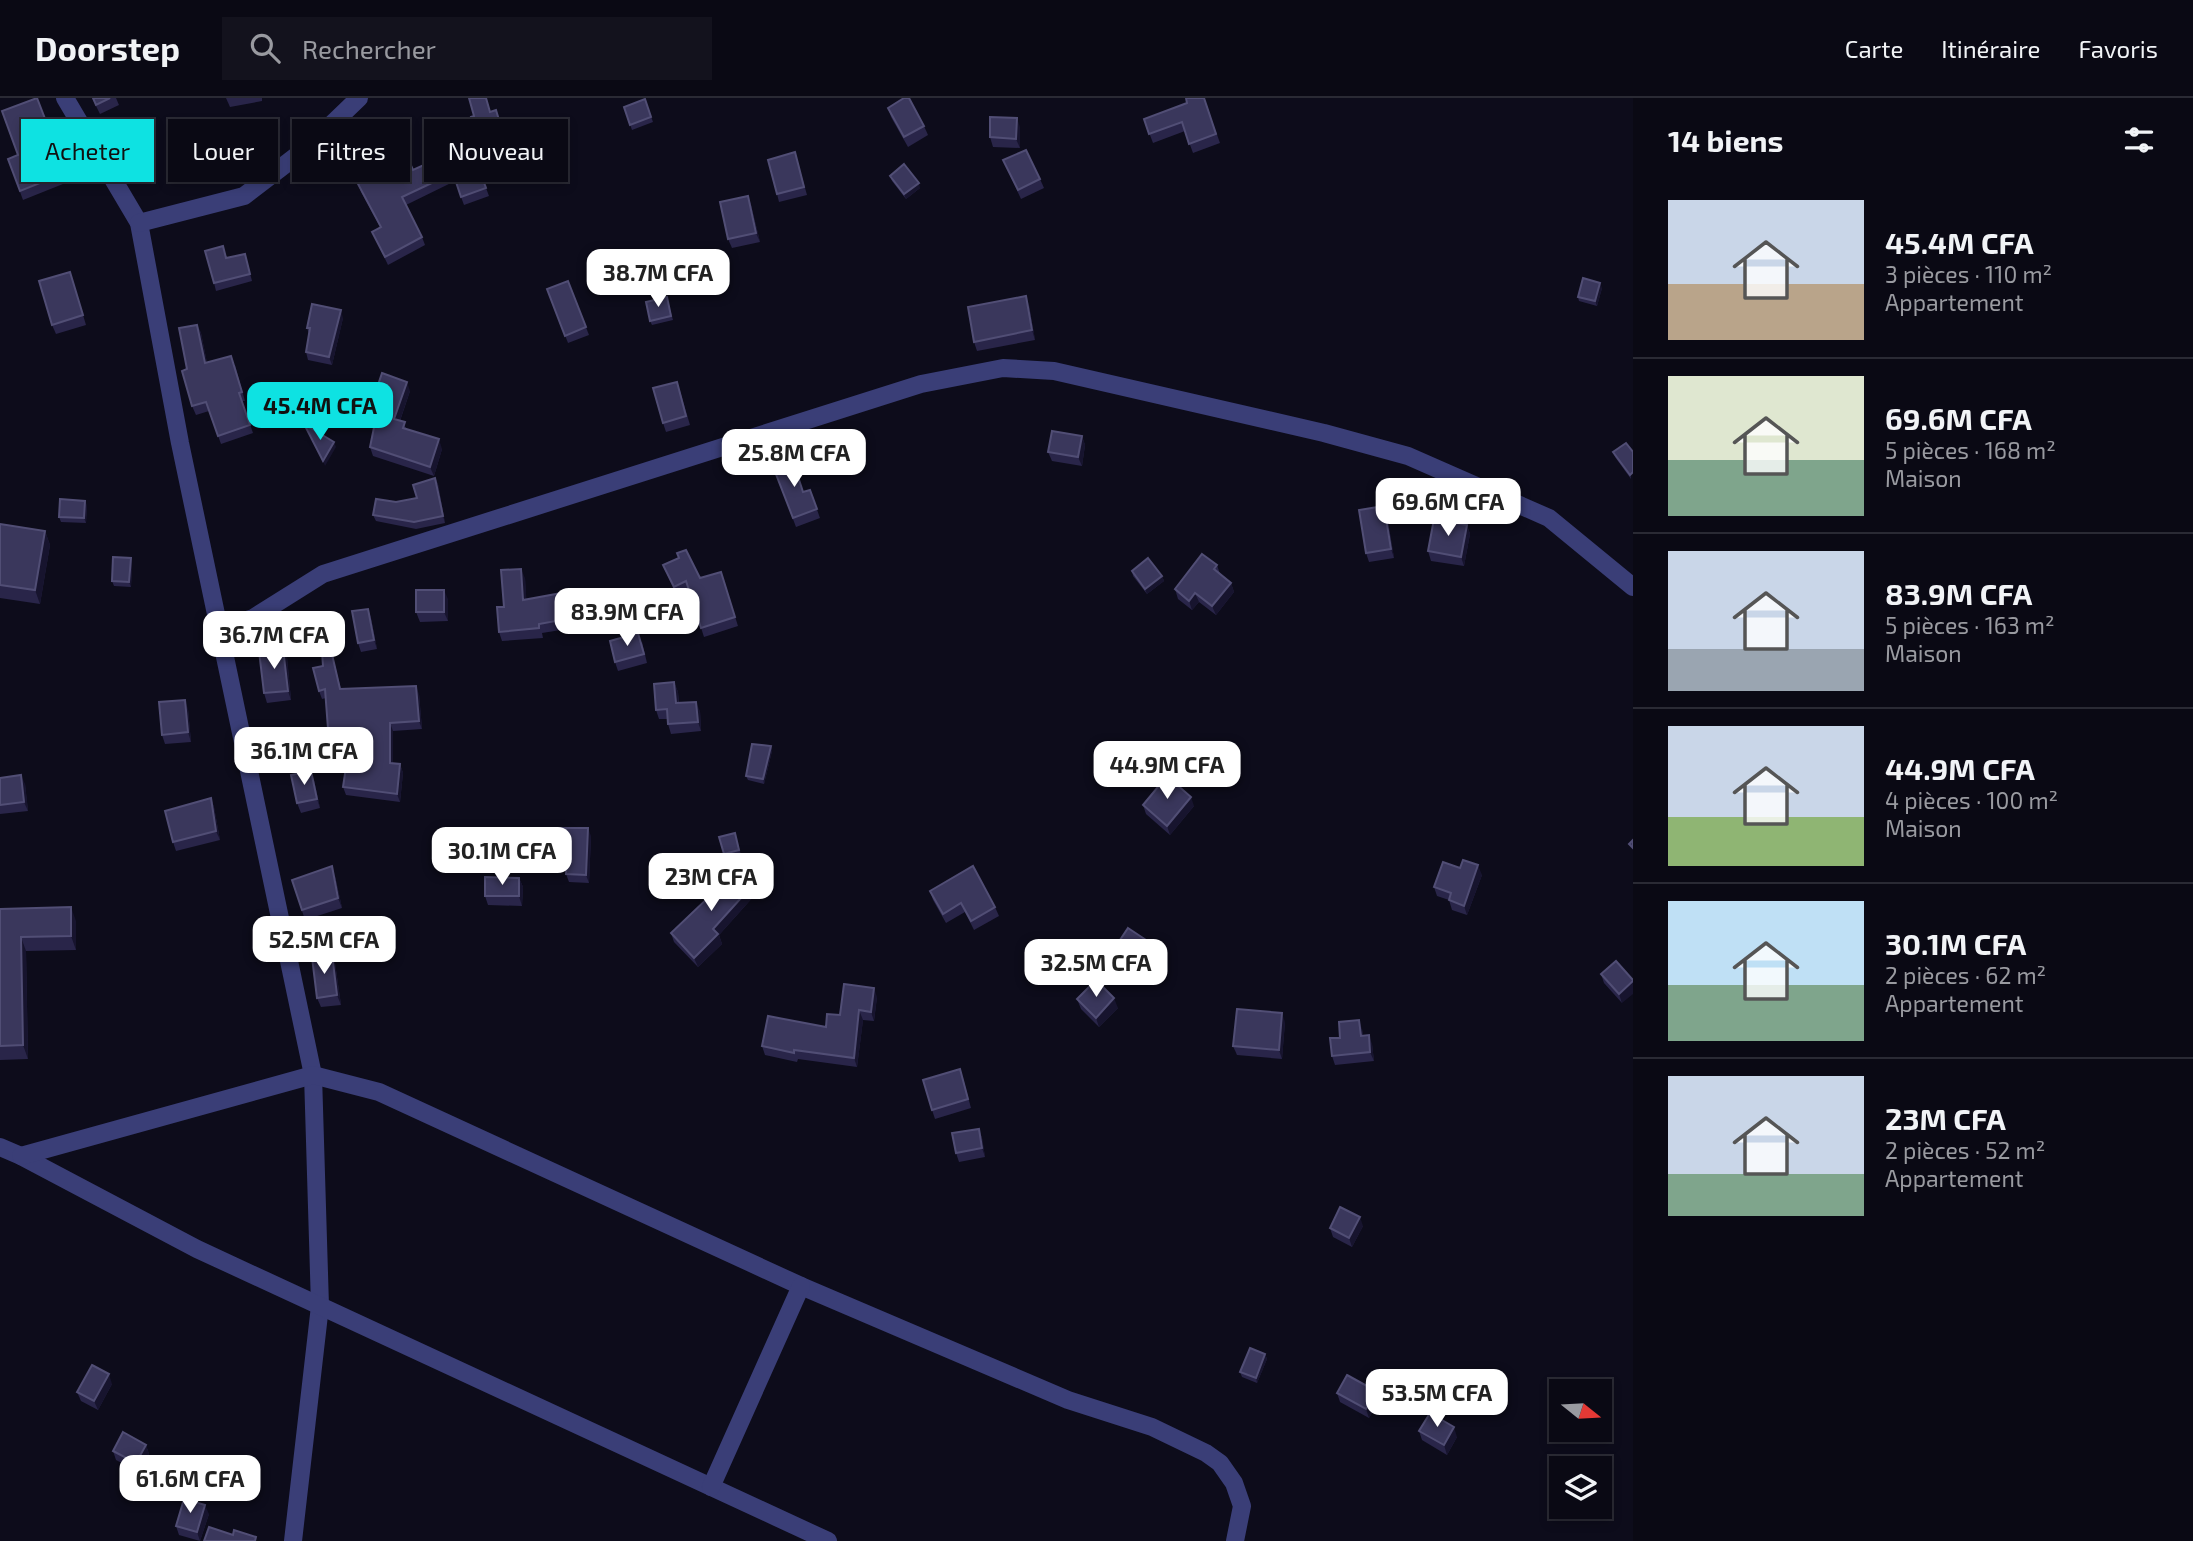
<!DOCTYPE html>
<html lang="fr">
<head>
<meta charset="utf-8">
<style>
  :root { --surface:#0a0914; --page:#13121d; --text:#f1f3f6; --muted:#999aa0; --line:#2a2a34; --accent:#0ee2e2 }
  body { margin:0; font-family:"Exo 2",sans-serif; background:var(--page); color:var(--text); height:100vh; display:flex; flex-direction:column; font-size:26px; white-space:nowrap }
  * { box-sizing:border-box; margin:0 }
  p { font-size:23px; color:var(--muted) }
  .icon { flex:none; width:38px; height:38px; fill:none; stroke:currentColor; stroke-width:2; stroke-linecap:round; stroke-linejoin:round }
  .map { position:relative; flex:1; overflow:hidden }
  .drawer { display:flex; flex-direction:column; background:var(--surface); width:560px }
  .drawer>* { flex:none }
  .top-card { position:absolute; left:21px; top:21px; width:665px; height:63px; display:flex; gap:14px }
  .needle { width:46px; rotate:108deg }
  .tools { position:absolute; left:1549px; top:1281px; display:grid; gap:14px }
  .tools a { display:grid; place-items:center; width:63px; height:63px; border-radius:0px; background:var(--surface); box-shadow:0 4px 10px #0003,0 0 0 2px var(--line); font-size:35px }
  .price { position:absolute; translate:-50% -60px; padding:0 16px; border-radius:14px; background:#fff; color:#222; font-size:23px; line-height:46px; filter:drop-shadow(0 2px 4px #0008) }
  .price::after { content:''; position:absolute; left:50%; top:42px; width:21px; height:16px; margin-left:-10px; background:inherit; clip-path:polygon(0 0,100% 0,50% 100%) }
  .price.selected { background:var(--accent); color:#111 }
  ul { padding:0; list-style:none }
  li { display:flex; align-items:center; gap:21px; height:175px; padding:0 35px }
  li+li { border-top:2px solid var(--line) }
  li span { display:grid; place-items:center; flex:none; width:196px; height:140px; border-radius:0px; color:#555 }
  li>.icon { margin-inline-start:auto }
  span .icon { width:84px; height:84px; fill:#fffc; stroke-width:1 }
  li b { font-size:30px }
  h2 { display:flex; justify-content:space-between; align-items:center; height:84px; padding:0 35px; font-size:30px }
  .chip { padding:0 24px; border-radius:0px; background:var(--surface); box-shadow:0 4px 10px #0003,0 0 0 2px var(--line); font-size:24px; line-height:63px }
  .chip.selected { background:var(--accent); color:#111 }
  header { display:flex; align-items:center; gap:42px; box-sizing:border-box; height:98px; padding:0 35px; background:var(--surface); border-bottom:2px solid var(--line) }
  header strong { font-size:33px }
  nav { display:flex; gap:38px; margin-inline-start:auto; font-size:24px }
  .search { width:490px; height:63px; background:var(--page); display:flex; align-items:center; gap:18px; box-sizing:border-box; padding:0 24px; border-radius:0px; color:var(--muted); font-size:26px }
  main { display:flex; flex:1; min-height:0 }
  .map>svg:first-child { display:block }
</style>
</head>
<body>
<header>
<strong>Doorstep</strong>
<div class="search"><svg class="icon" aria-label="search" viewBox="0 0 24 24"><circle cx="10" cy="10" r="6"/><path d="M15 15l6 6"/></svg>Rechercher</div>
<nav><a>Carte</a><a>Itinéraire</a><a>Favoris</a></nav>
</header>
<main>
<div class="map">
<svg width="1633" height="1443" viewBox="0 0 1633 1443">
  <rect width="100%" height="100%" fill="#0d0c1b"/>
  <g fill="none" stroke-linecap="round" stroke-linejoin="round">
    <g stroke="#3a3e77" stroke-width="18">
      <polyline points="65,0 139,125 180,345 313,977 320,1208 293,1443"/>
      <polyline points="139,125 244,98 308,49 359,0"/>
      <polyline points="220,531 253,520 323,476 921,286 1003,270 1054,273 1324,335 1408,358 1549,420 1633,489"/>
      <polyline points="0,1049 21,1058 197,1151 828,1443"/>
      <polyline points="21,1058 313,977 379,994 801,1188 1068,1302 1152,1329 1206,1355 1220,1365 1234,1385 1242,1408 1235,1443"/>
      <polyline points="711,1389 801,1188"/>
    </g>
  </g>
  <g fill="#292549">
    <polygon points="37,0 50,35 45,37 63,86 23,102 8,61 18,57"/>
    <polygon points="92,0 116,0 119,7 100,16"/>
    <polygon points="226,0 262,0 262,3 230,9"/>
    <polygon points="1204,0 1220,45 1193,55 1185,33 1153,45 1144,21"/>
    <polygon points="645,1 653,24 632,32 624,9"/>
    <polygon points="888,10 924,28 928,37 908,49 891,19"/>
    <polygon points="490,13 499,20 509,53 476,63 489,98 464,107 455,83 406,107 422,139 425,147 388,167 372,134 380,129 361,94 358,86 393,68 386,52 413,72 435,62 475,36"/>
    <polygon points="1020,29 1020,50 993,49 990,39"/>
    <polygon points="795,54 807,97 779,104 777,96"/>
    <polygon points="1003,62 1040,81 1044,90 1021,101"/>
    <polygon points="890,78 920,90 906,101 892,83"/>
    <polygon points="748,98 751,107 760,144 732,150 728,141"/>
    <polygon points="245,156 252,183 216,193 214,185 227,160"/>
    <polygon points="73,183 86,227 56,236 52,227"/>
    <polygon points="568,183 589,237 568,245 547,191"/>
    <polygon points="1602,190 1597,208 1579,203 1578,199"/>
    <polygon points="668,204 673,222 652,227 650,223"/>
    <polygon points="1029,207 1035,242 977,253 974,244"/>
    <polygon points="343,220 332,267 308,262 306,254 309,236 307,230"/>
    <polygon points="197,227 201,235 207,265 235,267 245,303 242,303 253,335 221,346 209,313 196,317 192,308 187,271"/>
    <polygon points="376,293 410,293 400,323 407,331 442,351 434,378 373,358 370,349 380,302"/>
    <polygon points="680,293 690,327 666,334 663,325"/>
    <polygon points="1082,338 1085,347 1082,368 1052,363 1048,354"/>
    <polygon points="1626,345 1631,381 1615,359 1613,354"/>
    <polygon points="772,366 804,394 810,392 820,420 796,429"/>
    <polygon points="435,380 438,386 445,425 416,431 376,423 373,417 396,404 417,400"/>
    <polygon points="87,407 86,425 61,424 59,419"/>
    <polygon points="1387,417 1394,460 1369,464 1366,455"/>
    <polygon points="0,426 45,433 50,447 40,506 0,500"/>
    <polygon points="1467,427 1470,436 1464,468 1431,463 1428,453"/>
    <polygon points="679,460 700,480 721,474 738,528 704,539 689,493 677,499 663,467"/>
    <polygon points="132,465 131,489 114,488 112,483"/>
    <polygon points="1217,467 1220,476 1231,485 1234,494 1216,517 1199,504 1192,512 1178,501 1175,491"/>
    <polygon points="1132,473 1162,478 1164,483 1147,496 1133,478"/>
    <polygon points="525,480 526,501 581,501 586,528 542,535 543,540 502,543 499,534 504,509"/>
    <polygon points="448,501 448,523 420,524 416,514"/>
    <polygon points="368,511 371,520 377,551 361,554 358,545"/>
    <polygon points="642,544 647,565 618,573 615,564"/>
    <polygon points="331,552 341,591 419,596 422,631 393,633 393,666 400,666 403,675 400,704 346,697 343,689 347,664 333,665 330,657 326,600 322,601 319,593 323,568"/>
    <polygon points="287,559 291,602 267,605 264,595"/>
    <polygon points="674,584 678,594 679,605 700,613 701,633 671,636 668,626 668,621 659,621 656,612"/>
    <polygon points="188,611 191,644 165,646 162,637"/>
    <polygon points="771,648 772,653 764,686 748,682 746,678"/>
    <polygon points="0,680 25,686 28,713 0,716"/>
    <polygon points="314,682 320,710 301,715 297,705"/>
    <polygon points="211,700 214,709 220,742 176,753 173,744"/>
    <polygon points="1143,707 1194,708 1170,737 1146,716"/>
    <polygon points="591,738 589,785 569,784 566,776 567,758 560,757 557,750"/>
    <polygon points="736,739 741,757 726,761 724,756"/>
    <polygon points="1460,770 1482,777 1467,817 1452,812 1449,802 1437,798 1434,789"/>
    <polygon points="335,778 342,810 305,822 292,782"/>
    <polygon points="519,780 523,789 522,808 488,807 485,798"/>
    <polygon points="751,789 754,798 719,837 722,846 698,869 674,844 671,835 709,799 707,794"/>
    <polygon points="930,793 995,809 999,818 974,832 965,814 946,825 933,802"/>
    <polygon points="0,811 76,823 76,852 26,853 28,961 0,962"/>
    <polygon points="1155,855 1138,881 1117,867 1114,858"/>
    <polygon points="332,856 335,865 341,907 321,909 317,900"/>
    <polygon points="1616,863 1622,905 1604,885 1601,876"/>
    <polygon points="877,899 874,923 863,922 857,969 798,961 797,964 765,957 762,948 826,929 840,917"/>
    <polygon points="1077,901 1118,910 1099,929 1081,911"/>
    <polygon points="1285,924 1282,961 1237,957 1233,948"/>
    <polygon points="1362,931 1363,937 1372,946 1374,963 1335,967 1332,958 1340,940"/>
    <polygon points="963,980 971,1010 935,1021 932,1012"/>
    <polygon points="979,1031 982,1040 985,1059 959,1064 956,1055"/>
    <polygon points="1363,1128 1352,1149 1333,1139 1330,1130"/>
    <polygon points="1265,1256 1267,1261 1257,1285 1242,1279 1240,1274"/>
    <polygon points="112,1286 98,1312 81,1303 77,1294"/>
    <polygon points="1337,1295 1379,1302 1369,1320 1340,1304"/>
    <polygon points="1419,1333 1457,1339 1447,1357 1422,1342"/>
    <polygon points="146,1347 149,1356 139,1374 116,1362 113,1353"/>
    <polygon points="209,1416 200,1443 179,1437 176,1428"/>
  </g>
  <g fill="#17142e">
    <polygon points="1017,20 1020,29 1020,50 1016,41"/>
    <polygon points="919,85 920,90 906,101 904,96"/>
    <polygon points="748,98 751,107 760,144 756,135"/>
    <polygon points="1600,185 1602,190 1597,208 1595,203"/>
    <polygon points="1026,198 1029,207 1035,242 1032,232"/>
    <polygon points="341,212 343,220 332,267 329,259"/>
    <polygon points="197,227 201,235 209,274 205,265"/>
    <polygon points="407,284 410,293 397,331 394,321"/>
    <polygon points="1082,338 1085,347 1082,368 1078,359"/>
    <polygon points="439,341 442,351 434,378 430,369"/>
    <polygon points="334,344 336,349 325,368 323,363"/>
    <polygon points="435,380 438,386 445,425 443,418"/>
    <polygon points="85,403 87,407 86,425 84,420"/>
    <polygon points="1384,408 1387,417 1394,460 1391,451"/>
    <polygon points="1467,427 1470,436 1464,468 1461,459"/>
    <polygon points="45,433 50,447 40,506 35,492"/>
    <polygon points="131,460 132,465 131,489 129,484"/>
    <polygon points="521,471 525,480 527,511 523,502"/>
    <polygon points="1162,478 1164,483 1147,496 1145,491"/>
    <polygon points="1231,485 1234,494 1216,517 1212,508"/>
    <polygon points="444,492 448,501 448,523 444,514"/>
    <polygon points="578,492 581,501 586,528 583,518"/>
    <polygon points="1195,495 1199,504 1192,512 1189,503"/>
    <polygon points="368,511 371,520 377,551 374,542"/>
    <polygon points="283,550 287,559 291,602 288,593"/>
    <polygon points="674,584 678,594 679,615 676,605"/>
    <polygon points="416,588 419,596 422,631 419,623"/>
    <polygon points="185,602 188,611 191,644 188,634"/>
    <polygon points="696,604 700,613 701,633 698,624"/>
    <polygon points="390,625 393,633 393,673 390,665"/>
    <polygon points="771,648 772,653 764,686 763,681"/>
    <polygon points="400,666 403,675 400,704 397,696"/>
    <polygon points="311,673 314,682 320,710 317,701"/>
    <polygon points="21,677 25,686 28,713 24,704"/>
    <polygon points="1191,699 1194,708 1170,737 1167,728"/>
    <polygon points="211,700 214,709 220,742 216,733"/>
    <polygon points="588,730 591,738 589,785 586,777"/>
    <polygon points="1478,767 1482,777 1467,817 1464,808"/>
    <polygon points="332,768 335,778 342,810 338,800"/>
    <polygon points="519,780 523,789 522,808 519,798"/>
    <polygon points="751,789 754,798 719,837 722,846 698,869 694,860 713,831"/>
    <polygon points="71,809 76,823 76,852 71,838"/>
    <polygon points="21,839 26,853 28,961 23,947"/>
    <polygon points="1152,846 1155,855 1138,881 1135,872"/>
    <polygon points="332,856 335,865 341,907 337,897"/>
    <polygon points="1633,883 1633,896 1622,905 1619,896"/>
    <polygon points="874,890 877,899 874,923 871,914"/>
    <polygon points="1114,900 1118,910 1099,929 1096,920"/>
    <polygon points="859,912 863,922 857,969 854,960"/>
    <polygon points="1282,915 1285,924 1282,961 1279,952"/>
    <polygon points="1359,922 1362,931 1364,947 1361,938"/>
    <polygon points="1369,937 1372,946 1374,963 1370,954"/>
    <polygon points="979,1031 982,1040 985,1059 982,1050"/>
    <polygon points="1360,1119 1363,1128 1352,1149 1349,1140"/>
    <polygon points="1265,1256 1267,1261 1257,1285 1256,1280"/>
    <polygon points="109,1276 112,1286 98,1312 94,1303"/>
    <polygon points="1376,1293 1379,1302 1369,1320 1366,1311"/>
    <polygon points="1454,1329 1457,1339 1447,1357 1444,1347"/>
    <polygon points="146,1347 149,1356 139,1374 136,1365"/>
    <polygon points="205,1407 209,1416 200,1443 197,1434"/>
  </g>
  <g fill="#3a375c" stroke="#514e75" stroke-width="2">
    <polygon points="37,0 47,26 41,28 60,77 20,93 8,61 18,57 2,13"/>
    <polygon points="93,0 110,0 96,7"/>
    <polygon points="469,0 486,0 490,14 496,12 506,45 473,55 486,90 461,99 453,75 402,99 422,139 385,159 372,134 381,129 358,86 394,68 386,52 401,45 413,72 435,62 475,36 471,19 474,18"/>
    <polygon points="904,0 909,0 924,28 904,39 888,10"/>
    <polygon points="1186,0 1204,0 1216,36 1189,46 1182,24 1149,36 1144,21 1187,5"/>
    <polygon points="645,1 651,19 630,27 624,9"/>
    <polygon points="990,19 1017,20 1016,41 990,39"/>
    <polygon points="1026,52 1040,81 1018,92 1003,62"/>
    <polygon points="795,54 804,89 777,96 768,62"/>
    <polygon points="904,66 919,85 904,96 890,78"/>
    <polygon points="748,98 756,135 728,141 720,104"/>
    <polygon points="223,148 226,160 245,156 250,176 214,185 205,153"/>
    <polygon points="70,174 83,217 52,227 39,183"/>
    <polygon points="1583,180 1600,185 1595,203 1578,199"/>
    <polygon points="568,183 586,229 565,238 547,191"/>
    <polygon points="1026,198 1032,232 974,244 968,209"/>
    <polygon points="667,199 671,218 650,223 646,204"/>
    <polygon points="312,206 341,212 329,259 306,254 310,230 307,230"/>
    <polygon points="197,227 205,265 231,258 242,294 239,295 250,327 218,338 206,304 192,308 182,273 187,271 179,230"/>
    <polygon points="382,275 407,284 394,321 405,324 403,330 439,341 430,369 370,349 381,295 376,293"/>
    <polygon points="677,284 686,318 663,325 653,290"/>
    <polygon points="304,326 334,344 323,363"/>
    <polygon points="1052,333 1082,338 1078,359 1048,354"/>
    <polygon points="1626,345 1633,354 1633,374 1630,377 1613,354"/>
    <polygon points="792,360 803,394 810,392 817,411 793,420 772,366"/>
    <polygon points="435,380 443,418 414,424 373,417 376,401 396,404 417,400 413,387"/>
    <polygon points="60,401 85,403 84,420 59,419"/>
    <polygon points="1384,408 1391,451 1366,455 1359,412"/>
    <polygon points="1434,421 1467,427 1461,459 1428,453"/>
    <polygon points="0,426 45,433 35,492 0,487"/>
    <polygon points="686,452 700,480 721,474 735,519 701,530 686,483 674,489 663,467 679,460 677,455"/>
    <polygon points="1202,456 1217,467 1214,471 1231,485 1212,508 1195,495 1189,503 1175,491"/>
    <polygon points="113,459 131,460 129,484 112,483"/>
    <polygon points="1148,460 1162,478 1145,491 1132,473"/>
    <polygon points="521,471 523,502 578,492 583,518 539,526 539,530 499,534 497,509 504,509 501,472"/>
    <rect x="416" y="492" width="28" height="22"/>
    <polygon points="368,511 374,542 358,545 352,513"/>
    <polygon points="638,535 644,556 615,564 610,543"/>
    <polygon points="283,550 288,593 264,595 259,553"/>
    <polygon points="331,552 340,591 416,588 419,623 390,625 390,665 400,666 397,696 343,689 348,656 330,657 325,591 319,593 313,570 323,568 322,554"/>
    <polygon points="674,584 676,605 696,604 698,624 668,626 667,611 656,612 654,586"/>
    <polygon points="185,602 188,634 162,637 159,604"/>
    <polygon points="752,646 771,648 763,681 746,678"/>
    <polygon points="311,673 317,701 297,705 291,677"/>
    <polygon points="21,677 24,704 0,707 0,680"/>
    <polygon points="1167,678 1191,699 1167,728 1143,707"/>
    <polygon points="211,700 216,733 173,744 165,713"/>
    <polygon points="557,730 588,730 586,777 566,776 567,750 557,750"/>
    <polygon points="735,735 739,752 724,756 719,739"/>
    <polygon points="1633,742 1633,750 1629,746"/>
    <polygon points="1463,762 1478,767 1464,808 1449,802 1451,795 1434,789 1443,764 1460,770"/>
    <polygon points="332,768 338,800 302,812 292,782"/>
    <polygon points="973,768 995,809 971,823 961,805 943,816 930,793"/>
    <polygon points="730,769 751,789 713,831 718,836 694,860 671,835 710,798 707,794"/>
    <polygon points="485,779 519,780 519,798 485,798"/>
    <polygon points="71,809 71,838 21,839 23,947 0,948 0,811"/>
    <polygon points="1128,830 1152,846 1135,872 1114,858 1114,851"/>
    <polygon points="332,856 337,897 317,900 312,859"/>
    <polygon points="1616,863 1633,882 1633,883 1619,896 1601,876"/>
    <polygon points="1096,882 1114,900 1096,920 1077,901"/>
    <polygon points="844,886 874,890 871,914 859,912 854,960 794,952 794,955 762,948 768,918 826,929 827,916 840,917"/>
    <polygon points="1237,911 1282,915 1279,952 1233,948"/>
    <polygon points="1359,922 1361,938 1369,937 1370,954 1332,958 1330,940 1340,940 1339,924"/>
    <polygon points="960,971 968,1001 932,1012 923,982"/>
    <polygon points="979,1031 982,1050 956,1055 952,1035"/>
    <polygon points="1340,1109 1360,1119 1349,1140 1330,1130"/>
    <polygon points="1250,1250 1265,1256 1256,1280 1240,1274"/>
    <polygon points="92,1267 109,1276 94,1303 77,1294"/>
    <polygon points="1347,1277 1376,1293 1366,1311 1337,1295"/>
    <polygon points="1430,1315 1454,1329 1444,1347 1419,1333"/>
    <polygon points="123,1334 146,1347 136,1365 113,1353"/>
    <polygon points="184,1401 205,1407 197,1434 176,1428"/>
    <polygon points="209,1429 233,1437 234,1432 256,1439 255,1443 204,1443"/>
  </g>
</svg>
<div class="tools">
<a><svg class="needle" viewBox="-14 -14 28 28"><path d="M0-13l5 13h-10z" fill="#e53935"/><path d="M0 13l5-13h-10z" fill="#999aa0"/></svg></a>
<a><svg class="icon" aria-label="layers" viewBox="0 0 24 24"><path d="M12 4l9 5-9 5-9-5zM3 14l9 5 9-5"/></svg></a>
</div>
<b class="price" style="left:658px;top:211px">38.7M CFA</b>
<b class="price selected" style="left:320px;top:344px">45.4M CFA</b>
<b class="price" style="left:794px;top:391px">25.8M CFA</b>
<b class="price" style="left:1448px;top:440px">69.6M CFA</b>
<b class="price" style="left:627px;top:550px">83.9M CFA</b>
<b class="price" style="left:274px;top:573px">36.7M CFA</b>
<b class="price" style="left:304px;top:689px">36.1M CFA</b>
<b class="price" style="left:1167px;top:703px">44.9M CFA</b>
<b class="price" style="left:502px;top:789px">30.1M CFA</b>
<b class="price" style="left:711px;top:815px">23M CFA</b>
<b class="price" style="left:324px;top:878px">52.5M CFA</b>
<b class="price" style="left:1096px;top:901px">32.5M CFA</b>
<b class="price" style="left:1437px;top:1331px">53.5M CFA</b>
<b class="price" style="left:190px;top:1417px">61.6M CFA</b>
<div class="top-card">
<a class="chip selected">Acheter</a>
<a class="chip">Louer</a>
<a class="chip">Filtres</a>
<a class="chip">Nouveau</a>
</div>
</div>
<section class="drawer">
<h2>14 biens<svg class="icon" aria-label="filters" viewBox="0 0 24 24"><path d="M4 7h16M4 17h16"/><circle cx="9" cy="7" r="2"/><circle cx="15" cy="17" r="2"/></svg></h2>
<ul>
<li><span style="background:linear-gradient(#c9d6e8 60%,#b9a48a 0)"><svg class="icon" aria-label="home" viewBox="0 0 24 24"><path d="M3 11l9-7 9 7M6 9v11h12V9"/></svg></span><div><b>45.4M CFA</b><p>3 pièces · 110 m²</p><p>Appartement</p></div></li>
<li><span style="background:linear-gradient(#dfe7d0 60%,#7fa58c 0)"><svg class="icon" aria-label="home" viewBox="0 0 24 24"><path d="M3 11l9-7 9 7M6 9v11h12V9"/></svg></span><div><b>69.6M CFA</b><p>5 pièces · 168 m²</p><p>Maison</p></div></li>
<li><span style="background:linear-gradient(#c9d6e8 70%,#9aa5b1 0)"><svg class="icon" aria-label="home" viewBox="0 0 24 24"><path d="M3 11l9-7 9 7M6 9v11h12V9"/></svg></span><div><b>83.9M CFA</b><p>5 pièces · 163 m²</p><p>Maison</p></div></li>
<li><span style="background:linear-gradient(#c9d6e8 65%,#8fb573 0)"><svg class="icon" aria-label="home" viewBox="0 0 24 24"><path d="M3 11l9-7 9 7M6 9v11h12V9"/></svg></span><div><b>44.9M CFA</b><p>4 pièces · 100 m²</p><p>Maison</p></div></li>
<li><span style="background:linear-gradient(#bfe0f5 60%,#7fa58c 0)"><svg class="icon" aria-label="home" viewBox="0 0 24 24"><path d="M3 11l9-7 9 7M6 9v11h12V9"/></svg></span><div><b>30.1M CFA</b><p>2 pièces · 62 m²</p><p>Appartement</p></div></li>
<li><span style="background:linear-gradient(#c9d6e8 70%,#7fa58c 0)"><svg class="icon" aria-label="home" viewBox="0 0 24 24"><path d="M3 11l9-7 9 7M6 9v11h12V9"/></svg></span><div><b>23M CFA</b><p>2 pièces · 52 m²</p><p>Appartement</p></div></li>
</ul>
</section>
</main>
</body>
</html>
